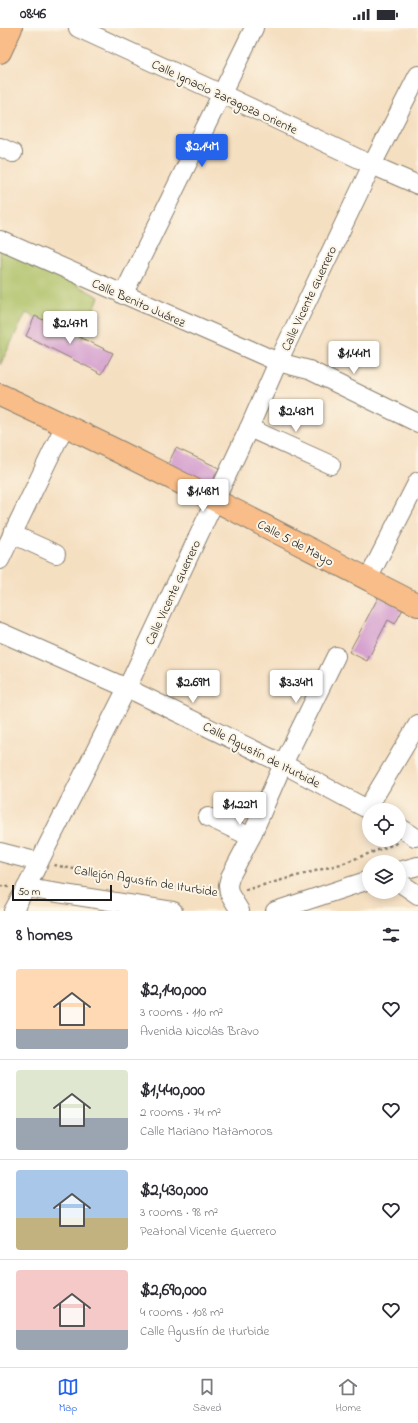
<!DOCTYPE html>
<html lang="en">
<head>
<meta charset="utf-8">
<style>
  :root { --surface:#fff; --page:#f2f2f3; --text:#2b2b33; --muted:#7c7c81; --line:#e1e1e2; --accent:#2563eb }
  body { margin:0; font-family:"Indie Flower",sans-serif; background:var(--page); color:var(--text); height:100vh; display:flex; flex-direction:column; font-size:15px; white-space:nowrap }
  * { box-sizing:border-box; margin:0 }
  p { font-size:13px; color:var(--muted) }
  .icon { flex:none; width:22px; height:22px; fill:none; stroke:currentColor; stroke-width:2; stroke-linecap:round; stroke-linejoin:round }
  .map { position:relative; height:883px; overflow:hidden }
  .drawer { display:flex; flex-direction:column; background:var(--surface); flex:1 }
  .drawer>* { flex:none }
  .controls { position:absolute; left:362px; top:775px; display:grid; gap:8px }
  .controls a { display:grid; place-items:center; width:44px; height:44px; border-radius:50%; background:var(--surface); box-shadow:0 2px 10px #0003; font-size:20px }
  .scale { position:absolute; left:12px; bottom:10px; width:100px; box-sizing:border-box; padding-left:4px; border:2px solid #1c1c1c; border-top:0; font-size:11px; line-height:14px; white-space:nowrap; color:#1c1c1c; -webkit-text-stroke:3px #fcf5e5; paint-order:stroke }
  .price { position:absolute; translate:-50% -34px; padding:0 9px; border-radius:4px; background:#fff; color:#222; font-size:13px; line-height:26px; filter:drop-shadow(0 1px 2px #0008) }
  .price::after { content:''; position:absolute; left:50%; top:24px; width:12px; height:9px; margin-left:-6px; background:inherit; clip-path:polygon(0 0,100% 0,50% 100%) }
  .price.on { background:var(--accent); color:#fff }
  ul { padding:0; list-style:none }
  li { display:flex; align-items:center; gap:12px; height:100px; padding:0 16px }
  li+li { border-top:1px solid var(--line) }
  li span { display:grid; place-items:center; flex:none; width:112px; height:80px; border-radius:4px; color:#555 }
  li>.icon { margin-inline-start:auto }
  span .icon { width:48px; height:48px; fill:#fffc; stroke-width:1 }
  li b { font-size:17px }
  h2 { display:flex; justify-content:space-between; align-items:center; height:48px; padding:0 16px; font-size:17px }
  .status { display:flex; justify-content:space-between; align-items:center; height:28px; padding:0 20px; background:var(--surface); direction:ltr }
  .status svg { height:11px; fill:currentColor }
  .dock { display:flex; justify-content:space-around; align-items:center; height:56px; border-top:1px solid var(--line); background:var(--surface); font-size:11px; color:var(--muted) }
  .dock a { display:grid; justify-items:center; gap:2px }
  .dock .on { color:var(--accent) }
  .map>svg:first-child { display:block }
</style>
</head>
<body>
<div class="status"><b>08:46</b><svg viewBox="0 0 49 12"><path d="M0 12V9h3v3zM5 12V6h3v6zM10 12V3h3v9zM15 12V0h3v12zM26 1h20v11H26zM47 4h2v5h-2z"/></svg></div>
<div class="map">
<svg width="418" height="883" viewBox="0 0 418 883">
  <rect width="100%" height="100%" fill="#fcf5e5"/>
  <filter id="ink" filterUnits="userSpaceOnUse"><feTurbulence type="fractalNoise" baseFrequency=".025" numOctaves="2"/><feDisplacementMap in="SourceGraphic" scale="8" xChannelSelector="R" yChannelSelector="G"/><feConvolveMatrix kernelMatrix="1 2 1 2 8 2 1 2 1" color-interpolation-filters="sRGB"/></filter>
  <filter id="wash" filterUnits="userSpaceOnUse"><feTurbulence type="fractalNoise" baseFrequency=".012" numOctaves="4" result="noise"/><feDisplacementMap in="SourceGraphic" scale="16" xChannelSelector="R" yChannelSelector="G"/><feGaussianBlur stdDeviation="0.9" result="paint"/><feColorMatrix in="noise" values="0 0 0 0 0 0 0 0 0 0 0 0 0 0 0 0 0 1.4 0 .05"/><feComposite in="paint" operator="in"/></filter>
  <g filter="url(#wash)">
    <rect width="100%" height="100%" fill="#f5dfc1"/>
    <polygon fill="#abbf63" stroke="#646e40" points="0,220 40,237 99,269 82,312 26,285 0,337"/>
    <g id="blocks">
      <g fill="#d29ace">
        <polygon points="35,288 113,325 102,346 26,308"/>
        <polygon points="176,420 219,440 210,458 167,438"/>
        <polygon points="379,568 403,581 395,596 388,592 367,633 349,624"/>
      </g>
    </g>
  </g>
  <g filter="url(#ink)">
    <use href="#blocks" fill-opacity="0" stroke="#887e6e" stroke-width="1"/>
    <g fill="none" stroke-linecap="round" stroke-linejoin="round">
      <g stroke="#887e6e" stroke-width="20">
        <g id="minor">
          <polyline points="78,0 222,66 372,137 418,157"/>
          <polyline points="0,119 13,125"/>
          <polyline points="0,212 278,334 309,342 418,395"/>
          <polyline points="123,267 254,0"/>
          <polyline points="249,400 331,437"/>
          <polyline points="12,506 56,526"/>
          <polyline points="0,532 65,397"/>
          <polyline points="368,551 418,453"/>
          <polyline points="0,604 127,660 283,736 369,782"/>
          <polyline points="367,781 418,696"/>
          <polyline points="208,789 251,809"/>
          <polyline points="399,799 415,809"/>
          <polyline points="0,824 39,834"/>
          <polyline points="399,843 418,838"/>
          <polyline points="399,854 418,867"/>
          <polyline points="26,860 173,883"/>
          <polyline points="13,883 28,856 127,660 249,400 278,334 372,137 418,47"/>
          <polyline points="240,883 229,865 228,857 230,849 251,809 283,736 336,628"/>
          <polyline points="275,883 369,852"/>
        </g>
      </g>
      <g stroke="#887e6e" stroke-width="24">
        <g id="major">
          <polyline points="0,24 11,0"/>
          <path d="M0,367c142,65 279,139 418,210"/>
        </g>
      </g>
      <g stroke="#887e6e" stroke-width="2.5" stroke-dasharray="3 3" stroke-linecap="butt">
        <polyline points="54,837 134,853 214,865"/>
        <polyline points="0,858 9,859"/>
        <polyline points="245,862 341,836 397,815"/>
      </g>
      <use href="#minor" stroke="#fff" stroke-width="18"/>
      <use href="#major" stroke="#f8bd88" stroke-width="22"/>
    </g>
  </g>
  <g text-anchor="middle" stroke-width="4" stroke-linejoin="round" paint-order="stroke">
    <g font-size="13" fill="#1c1c1c" stroke="#fcf5e5">
      <text transform="translate(225 68) rotate(25)" y="5">Calle Ignacio Zaragoza Oriente</text>
      <text transform="translate(308 270) rotate(-65)" y="5">Calle Vicente Guerrero</text>
      <text transform="translate(139 274) rotate(24)" y="5">Calle Benito Juárez</text>
      <text transform="translate(296 514) rotate(28)" y="5">Calle 5 de Mayo</text>
      <text transform="translate(172 564) rotate(-65)" y="5">Calle Vicente Guerrero</text>
      <text transform="translate(262 726) rotate(27)" y="5">Calle Agustín de Iturbide</text>
      <text transform="translate(146 852) rotate(9)" y="5">Callejón Agustín de Iturbide</text>
    </g>
  </g>
</svg>
<div class="controls">
<a><svg class="icon" aria-label="locate" viewBox="0 0 24 24"><circle cx="12" cy="12" r="6"/><path d="M12 2v4M12 18v4M2 12h4M18 12h4"/></svg></a>
<a><svg class="icon" aria-label="layers" viewBox="0 0 24 24"><path d="M12 4l9 5-9 5-9-5zM3 14l9 5 9-5"/></svg></a>
</div>
<div class="scale">50 m</div>
<b class="price on" style="left:202px;top:140px">$2.14M</b>
<b class="price" style="left:70px;top:317px">$2.47M</b>
<b class="price" style="left:354px;top:347px">$1.44M</b>
<b class="price" style="left:296px;top:405px">$2.43M</b>
<b class="price" style="left:203px;top:485px">$1.48M</b>
<b class="price" style="left:193px;top:676px">$2.69M</b>
<b class="price" style="left:296px;top:676px">$3.34M</b>
<b class="price" style="left:240px;top:798px">$1.22M</b>
</div>
<section class="drawer">
<h2>8 homes<svg class="icon" aria-label="filters" viewBox="0 0 24 24"><path d="M4 7h16M4 17h16"/><circle cx="9" cy="7" r="2"/><circle cx="15" cy="17" r="2"/></svg></h2>
<ul>
<li><span style="background:linear-gradient(#ffd9b3 75%,#9aa5b1 0)"><svg class="icon" aria-label="home" viewBox="0 0 24 24"><path d="M3 11l9-7 9 7M6 9v11h12V9"/></svg></span><div><b>$2,140,000</b><p>3 rooms · 110 m²</p><p>Avenida Nicolás Bravo</p></div><svg class="icon" aria-label="heart" viewBox="0 0 24 24"><path d="M12 20l-8-8c-3-5 5-10 8-4 3-6 11-1 8 4z"/></svg></li>
<li><span style="background:linear-gradient(#dfe7d0 60%,#9aa5b1 0)"><svg class="icon" aria-label="home" viewBox="0 0 24 24"><path d="M3 11l9-7 9 7M6 9v11h12V9"/></svg></span><div><b>$1,440,000</b><p>2 rooms · 74 m²</p><p>Calle Mariano Matamoros</p></div><svg class="icon" aria-label="heart" viewBox="0 0 24 24"><path d="M12 20l-8-8c-3-5 5-10 8-4 3-6 11-1 8 4z"/></svg></li>
<li><span style="background:linear-gradient(#a9c7e8 60%,#c2b280 0)"><svg class="icon" aria-label="home" viewBox="0 0 24 24"><path d="M3 11l9-7 9 7M6 9v11h12V9"/></svg></span><div><b>$2,430,000</b><p>3 rooms · 98 m²</p><p>Peatonal Vicente Guerrero</p></div><svg class="icon" aria-label="heart" viewBox="0 0 24 24"><path d="M12 20l-8-8c-3-5 5-10 8-4 3-6 11-1 8 4z"/></svg></li>
<li><span style="background:linear-gradient(#f6c9c9 75%,#9aa5b1 0)"><svg class="icon" aria-label="home" viewBox="0 0 24 24"><path d="M3 11l9-7 9 7M6 9v11h12V9"/></svg></span><div><b>$2,690,000</b><p>4 rooms · 108 m²</p><p>Calle Agustín de Iturbide</p></div><svg class="icon" aria-label="heart" viewBox="0 0 24 24"><path d="M12 20l-8-8c-3-5 5-10 8-4 3-6 11-1 8 4z"/></svg></li>
</ul>
</section>
<nav class="dock">
<a class="on"><svg class="icon" aria-label="map" viewBox="0 0 24 24"><path d="M3 6l6-2 6 2 6-2v14l-6 2-6-2-6 2zM9 4v14M15 6v14"/></svg>Map</a>
<a><svg class="icon" aria-label="saved" viewBox="0 0 24 24"><path d="M7 4h10v16l-5-4-5 4z"/></svg>Saved</a>
<a><svg class="icon" aria-label="home" viewBox="0 0 24 24"><path d="M3 11l9-7 9 7M6 9v11h12V9"/></svg>Home</a>
</nav>
</body>
</html>
